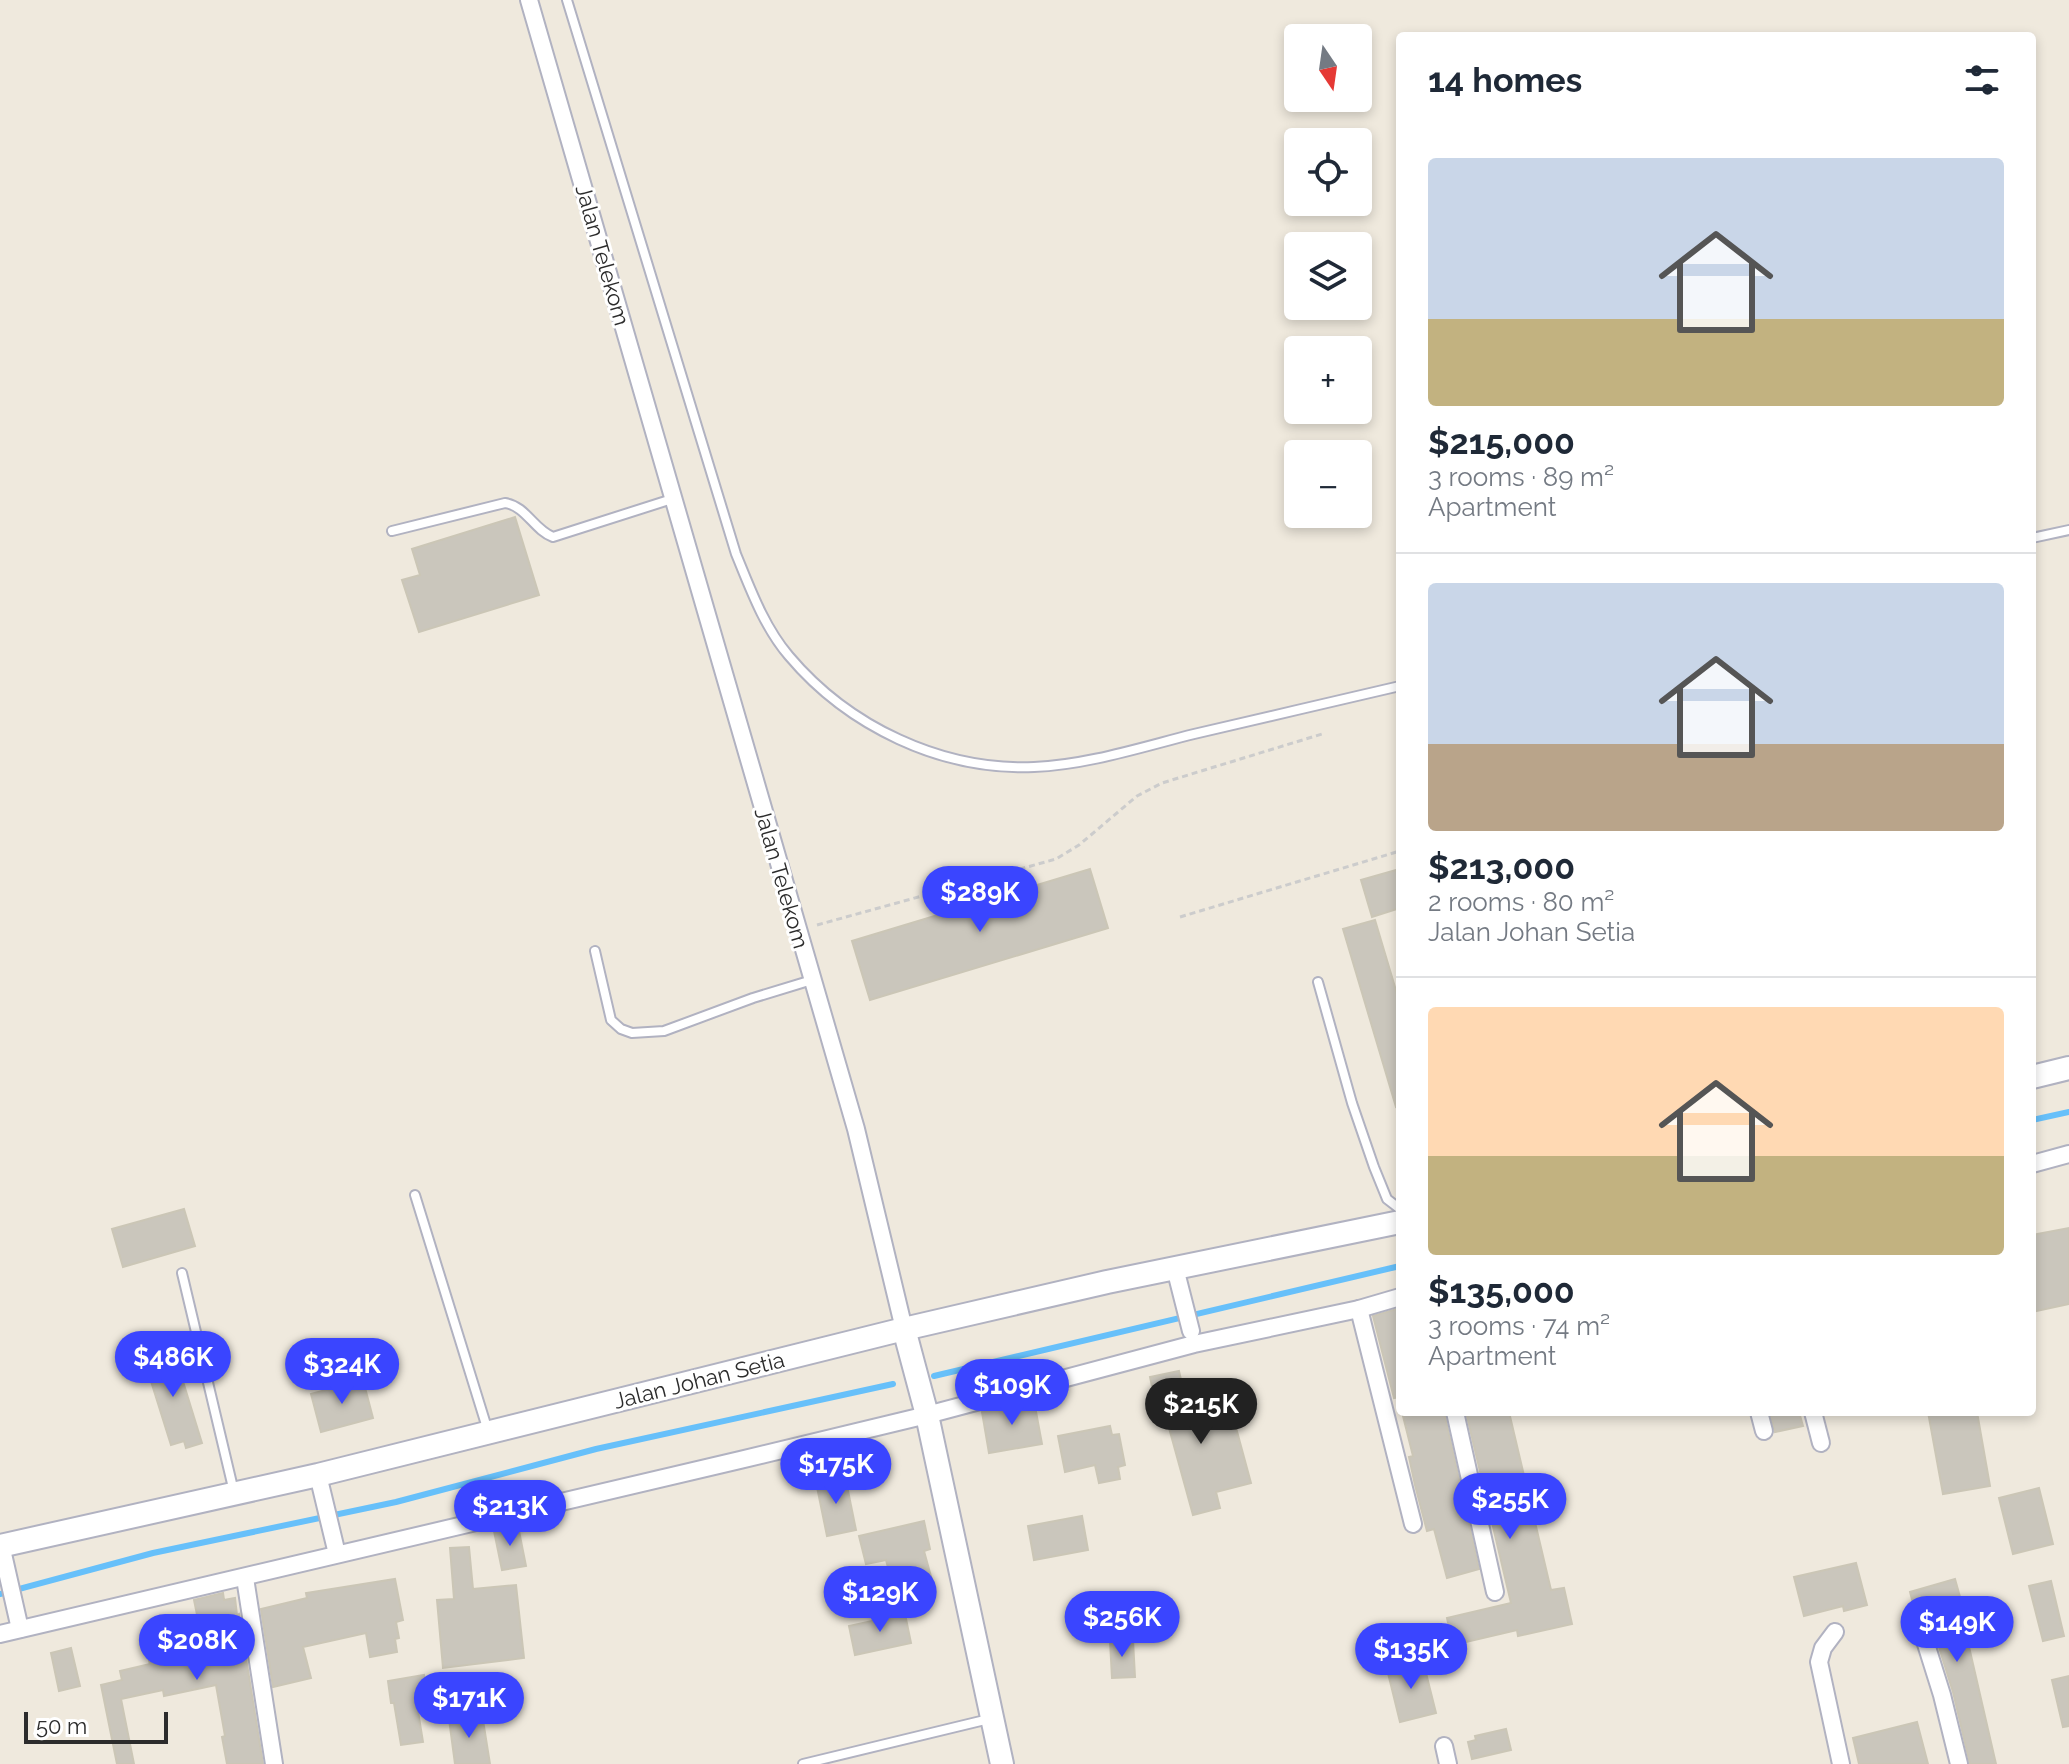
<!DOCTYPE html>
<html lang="en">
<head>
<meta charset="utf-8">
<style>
  :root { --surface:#fff; --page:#f2f2f3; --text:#1f2937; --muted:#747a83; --line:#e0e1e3; --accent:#3a45ff }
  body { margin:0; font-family:Raleway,sans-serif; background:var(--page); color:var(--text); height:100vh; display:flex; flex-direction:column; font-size:30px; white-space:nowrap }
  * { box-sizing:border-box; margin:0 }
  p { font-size:26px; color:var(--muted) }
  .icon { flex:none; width:44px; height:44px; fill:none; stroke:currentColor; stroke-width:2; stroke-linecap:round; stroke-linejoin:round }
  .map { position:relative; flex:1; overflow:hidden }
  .details { position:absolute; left:1396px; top:32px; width:640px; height:1384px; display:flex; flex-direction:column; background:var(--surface); border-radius:8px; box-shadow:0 4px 12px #0003 }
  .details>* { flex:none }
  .needle { width:52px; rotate:167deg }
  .controls { position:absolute; left:1284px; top:24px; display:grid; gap:16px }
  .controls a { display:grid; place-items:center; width:88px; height:88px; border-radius:8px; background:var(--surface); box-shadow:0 4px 12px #0003; font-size:40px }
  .scale { position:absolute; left:24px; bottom:20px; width:144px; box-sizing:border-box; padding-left:8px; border:4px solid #2c2c2c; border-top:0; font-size:22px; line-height:28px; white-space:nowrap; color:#2c2c2c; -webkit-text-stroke:6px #fff; paint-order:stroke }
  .price { position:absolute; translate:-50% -68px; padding:0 18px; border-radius:28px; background:var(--accent); color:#fff; font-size:26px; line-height:52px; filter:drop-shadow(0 2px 4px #0008) }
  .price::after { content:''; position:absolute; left:50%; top:48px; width:24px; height:18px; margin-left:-12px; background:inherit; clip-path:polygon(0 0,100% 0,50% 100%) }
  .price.active { background:#222; color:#fff }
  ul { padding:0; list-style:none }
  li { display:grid; align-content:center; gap:16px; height:424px; padding:0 32px }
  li+li { border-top:2px solid var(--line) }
  li span { display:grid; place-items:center; height:248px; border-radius:8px; color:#555 }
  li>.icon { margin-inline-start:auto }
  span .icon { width:144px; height:144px; fill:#fffc; stroke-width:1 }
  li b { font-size:34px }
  h2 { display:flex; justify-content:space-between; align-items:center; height:96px; padding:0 32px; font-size:34px }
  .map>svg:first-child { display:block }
</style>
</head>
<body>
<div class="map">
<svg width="2069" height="1764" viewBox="0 0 2069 1764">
  <rect width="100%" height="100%" fill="#efe9dd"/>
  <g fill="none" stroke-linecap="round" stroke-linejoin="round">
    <g stroke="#67c0fa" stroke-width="6">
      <polyline points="2032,1120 2069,1112"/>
      <polyline points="934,1376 1400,1266"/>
      <polyline points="0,1594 153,1553 396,1502 596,1449 893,1384"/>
    </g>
  </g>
  <g fill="#cac6bc" stroke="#cbc6b6" stroke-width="2">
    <polygon points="515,517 539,595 419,632 402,580 420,575 412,549"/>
    <polygon points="1090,869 1108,928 870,1000 852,941"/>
    <polygon points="1396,870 1400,884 1400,908 1372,917 1361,880"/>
    <polygon points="1375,920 1400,1004 1400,1106 1396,1107 1343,929"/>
    <polygon points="184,1209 195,1246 123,1267 112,1229"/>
    <polygon points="2069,1228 2069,1304 2032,1312 2032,1235"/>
    <polygon points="1400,1308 1400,1397 1394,1398 1373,1316"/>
    <polygon points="173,1349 202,1443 186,1448 184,1441 171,1445 144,1359"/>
    <polygon points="1179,1371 1191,1423 1232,1413 1251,1483 1216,1492 1220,1508 1193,1515 1166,1417 1159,1419 1150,1377"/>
    <polygon points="363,1380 373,1418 321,1432 311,1394"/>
    <polygon points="1034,1401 1042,1444 989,1453 982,1412"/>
    <polygon points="1402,1412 1444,1412 1479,1569 1447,1578 1434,1529 1427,1531 1415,1485 1409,1457 1413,1456"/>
    <polygon points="1466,1412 1509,1412 1551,1590 1564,1588 1572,1624 1518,1636 1517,1630 1453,1645 1447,1618 1511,1603"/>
    <polygon points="1770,1412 1799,1412 1803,1426 1775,1432"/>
    <polygon points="1928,1412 1977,1412 1990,1486 1943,1494"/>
    <polygon points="1110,1426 1112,1435 1119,1434 1125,1465 1118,1467 1120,1479 1099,1483 1095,1465 1065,1472 1058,1436"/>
    <polygon points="845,1476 856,1530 827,1536 816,1482"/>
    <polygon points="2039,1488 2053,1544 2013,1554 1999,1498"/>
    <polygon points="1082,1516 1088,1550 1034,1560 1028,1526"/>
    <polygon points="924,1521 930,1549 924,1551 935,1591 897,1601 886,1560 866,1564 859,1536"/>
    <polygon points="518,1526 526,1566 502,1570 494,1531"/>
    <polygon points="469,1547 473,1589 516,1585 524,1658 443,1668 437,1600 454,1599 450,1548"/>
    <polygon points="1856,1563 1867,1605 1844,1611 1843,1606 1804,1616 1794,1577"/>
    <polygon points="395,1579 403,1620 396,1622 399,1638 395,1639 397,1652 370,1657 366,1633 303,1647 311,1678 273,1687 261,1609 307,1598 306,1593"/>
    <polygon points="1955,1579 1964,1611 1961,1612 1996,1764 1970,1764 1953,1692 1932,1625 1924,1618 1917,1618 1910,1592"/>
    <polygon points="2051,1581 2064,1636 2043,1641 2029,1586"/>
    <polygon points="223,1593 224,1600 235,1598 237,1615 239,1614 263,1764 227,1764 222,1737 225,1736 216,1685 164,1696 163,1690 121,1699 134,1764 117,1764 101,1685 122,1680 120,1671 150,1664 148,1657 166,1653 165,1648 202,1639 194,1600"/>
    <polygon points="905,1614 911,1643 855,1655 849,1626"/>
    <polygon points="1133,1640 1135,1677 1112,1678 1110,1641"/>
    <polygon points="71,1648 80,1686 59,1691 51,1653"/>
    <polygon points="1423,1661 1436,1713 1400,1722 1387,1669"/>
    <polygon points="424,1675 427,1698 416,1699 423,1742 401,1745 394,1703 391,1703 388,1681"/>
    <polygon points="2069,1676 2069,1726 2063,1727 2052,1680"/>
    <polygon points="482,1714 490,1764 455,1764 449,1719"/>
    <polygon points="1917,1722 1928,1764 1859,1764 1853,1738"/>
    <polygon points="1506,1729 1511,1750 1472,1759 1468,1742 1476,1740 1475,1736"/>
  </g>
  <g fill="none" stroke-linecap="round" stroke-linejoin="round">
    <g stroke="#b1b2c1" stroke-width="12">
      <g id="lane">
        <path d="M567,0l169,554c14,34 28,73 53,102 59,70 152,115 245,111 53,-2 108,-20 160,-33 69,-16 137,-32 206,-48"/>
        <path d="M392,531l113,-28c21,3 29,27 48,34l119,-38"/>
        <polyline points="2032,538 2069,530"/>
        <polyline points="595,951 611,1020 621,1029 632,1033 664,1031 753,998 812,980"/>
        <polyline points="1318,982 1352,1103 1374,1167 1387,1199 1400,1209"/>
        <polyline points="415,1195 488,1431"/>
        <polyline points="182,1273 234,1492"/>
        <polyline points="803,1764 989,1719"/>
      </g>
    </g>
    <g stroke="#b1b2c1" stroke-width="20">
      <g id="street">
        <polyline points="529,0 856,1129 904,1329"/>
        <polyline points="2032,1164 2069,1154"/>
        <polyline points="1175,1268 1191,1331"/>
        <polyline points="1359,1309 1413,1524"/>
        <polyline points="1455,1412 1495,1592"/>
        <polyline points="1759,1412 1764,1431"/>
        <polyline points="1813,1412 1821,1443"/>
        <polyline points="318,1475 337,1554"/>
        <polyline points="1,1545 20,1629"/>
        <polyline points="245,1578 274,1764"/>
        <polyline points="1921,1628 1942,1695 1959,1764"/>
        <polyline points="1835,1632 1823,1648 1819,1662 1841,1764"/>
        <polyline points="0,1634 740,1460 927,1415 1194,1344 1359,1309 1400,1297"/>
        <polyline points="1444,1746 1448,1764"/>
      </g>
    </g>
    <g stroke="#b1b2c1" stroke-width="26">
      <g id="secondary">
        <polyline points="2032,1077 2069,1068"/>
        <polyline points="904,1329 927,1415 1002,1764"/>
        <polyline points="0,1546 318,1475 904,1329 1107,1282 1400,1222"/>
      </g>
    </g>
    <g stroke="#ccc" stroke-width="3" stroke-dasharray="6 4" stroke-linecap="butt">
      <polyline points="1180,917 1400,851"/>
      <polyline points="817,925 1056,859 1079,845 1137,796 1162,783 1322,734"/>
    </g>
    <use href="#lane" stroke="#fff" stroke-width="8"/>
    <use href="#street" stroke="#fff" stroke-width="16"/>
    <use href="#secondary" stroke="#fff" stroke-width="22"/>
  </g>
  <g text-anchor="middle" stroke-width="6" stroke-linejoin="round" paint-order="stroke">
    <g font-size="22" fill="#2c2c2c" stroke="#fff">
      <text transform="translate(603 255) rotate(74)" y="8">Jalan Telekom</text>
      <text transform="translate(782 878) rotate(74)" y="8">Jalan Telekom</text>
      <text transform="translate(699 1380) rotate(-14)" y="8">Jalan Johan Setia</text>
    </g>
  </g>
</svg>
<div class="controls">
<a><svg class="needle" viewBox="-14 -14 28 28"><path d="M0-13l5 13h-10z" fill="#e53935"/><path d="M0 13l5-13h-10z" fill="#747a83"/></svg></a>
<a><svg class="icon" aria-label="locate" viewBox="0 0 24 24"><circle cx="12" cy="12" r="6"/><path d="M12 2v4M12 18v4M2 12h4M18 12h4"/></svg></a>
<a><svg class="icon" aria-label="layers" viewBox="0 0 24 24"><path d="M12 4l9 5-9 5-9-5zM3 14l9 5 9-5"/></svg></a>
<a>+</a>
<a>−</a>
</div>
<div class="scale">50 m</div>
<b class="price" style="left:980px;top:934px">$289K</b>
<b class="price" style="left:173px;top:1399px">$486K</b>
<b class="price" style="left:342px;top:1406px">$324K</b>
<b class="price" style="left:1012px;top:1427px">$109K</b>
<b class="price active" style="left:1201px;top:1446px">$215K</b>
<b class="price" style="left:836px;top:1506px">$175K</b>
<b class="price" style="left:1510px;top:1541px">$255K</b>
<b class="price" style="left:510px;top:1548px">$213K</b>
<b class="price" style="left:880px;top:1634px">$129K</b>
<b class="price" style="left:1122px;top:1659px">$256K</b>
<b class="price" style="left:1957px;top:1664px">$149K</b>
<b class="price" style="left:197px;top:1682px">$208K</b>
<b class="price" style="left:1411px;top:1691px">$135K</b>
<b class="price" style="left:469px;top:1740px">$171K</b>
<section class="details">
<h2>14 homes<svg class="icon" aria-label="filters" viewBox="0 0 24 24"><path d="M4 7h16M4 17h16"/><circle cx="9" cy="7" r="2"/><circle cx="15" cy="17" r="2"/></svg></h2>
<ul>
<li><span style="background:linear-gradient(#c9d6e8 65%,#c2b280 0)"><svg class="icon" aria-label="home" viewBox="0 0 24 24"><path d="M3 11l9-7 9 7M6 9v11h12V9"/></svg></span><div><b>$215,000</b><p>3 rooms · 89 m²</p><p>Apartment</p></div></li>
<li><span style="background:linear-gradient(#c9d6e8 65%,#b9a48a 0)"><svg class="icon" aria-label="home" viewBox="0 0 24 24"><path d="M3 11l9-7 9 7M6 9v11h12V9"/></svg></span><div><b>$213,000</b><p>2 rooms · 80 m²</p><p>Jalan Johan Setia</p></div></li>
<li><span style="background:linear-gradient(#ffd9b3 60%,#c2b280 0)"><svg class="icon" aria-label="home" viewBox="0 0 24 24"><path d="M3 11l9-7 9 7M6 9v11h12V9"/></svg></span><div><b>$135,000</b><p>3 rooms · 74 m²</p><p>Apartment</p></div></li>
</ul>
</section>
</div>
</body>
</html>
